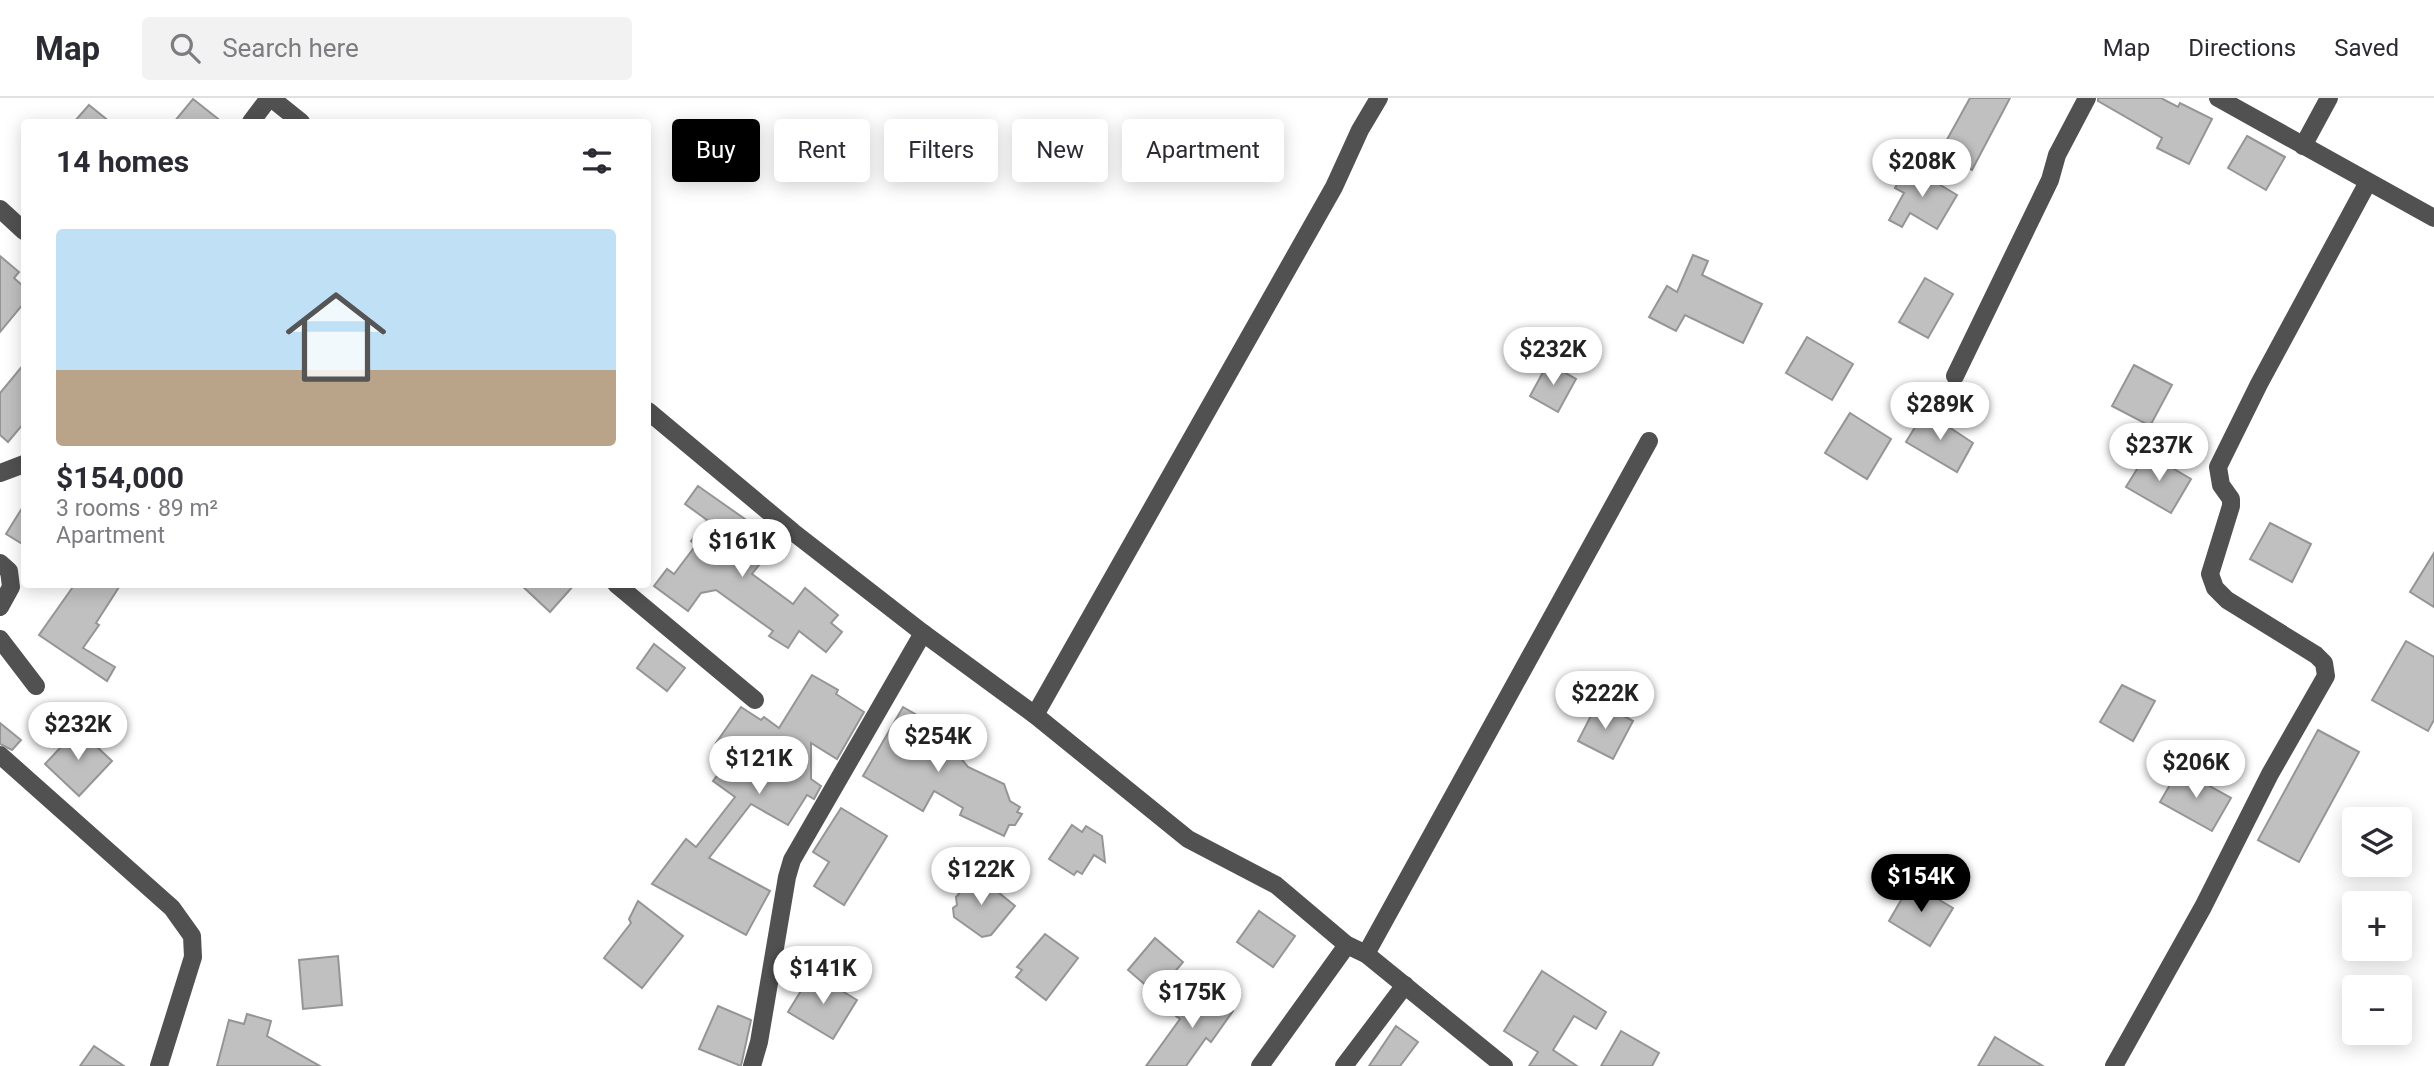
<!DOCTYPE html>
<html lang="en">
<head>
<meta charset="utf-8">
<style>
  :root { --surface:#fff; --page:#f2f2f3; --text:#2b2b33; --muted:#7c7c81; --line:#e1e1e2; --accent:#000 }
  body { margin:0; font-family:Roboto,sans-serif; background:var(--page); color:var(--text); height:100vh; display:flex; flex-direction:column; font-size:26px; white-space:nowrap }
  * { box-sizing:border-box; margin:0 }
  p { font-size:23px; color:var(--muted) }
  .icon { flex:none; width:38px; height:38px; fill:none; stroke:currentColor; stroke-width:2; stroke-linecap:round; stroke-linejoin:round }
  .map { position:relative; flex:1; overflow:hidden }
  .details { position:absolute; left:21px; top:21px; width:630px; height:469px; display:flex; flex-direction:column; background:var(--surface); border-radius:7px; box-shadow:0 4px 18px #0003 }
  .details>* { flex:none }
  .top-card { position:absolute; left:672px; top:21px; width:665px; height:63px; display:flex; gap:14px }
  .buttons { position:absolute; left:2342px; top:709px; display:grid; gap:14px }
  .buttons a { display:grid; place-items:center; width:70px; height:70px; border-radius:7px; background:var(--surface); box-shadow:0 4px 18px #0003; font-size:35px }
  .price { position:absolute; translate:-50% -60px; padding:0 16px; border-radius:24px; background:#fff; color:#222; font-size:23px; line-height:46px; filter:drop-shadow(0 2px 4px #0008) }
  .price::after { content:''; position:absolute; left:50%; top:42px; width:21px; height:16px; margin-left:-10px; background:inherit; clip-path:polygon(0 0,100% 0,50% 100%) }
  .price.active { background:var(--accent); color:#fff }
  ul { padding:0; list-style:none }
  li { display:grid; align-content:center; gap:14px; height:371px; padding:0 35px }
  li+li { border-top:2px solid var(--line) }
  li span { display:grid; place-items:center; height:217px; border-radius:7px; color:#555 }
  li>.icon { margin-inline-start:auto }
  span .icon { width:126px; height:126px; fill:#fffc; stroke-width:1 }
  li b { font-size:30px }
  h2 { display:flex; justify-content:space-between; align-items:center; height:84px; padding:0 35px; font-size:30px }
  .pill { padding:0 24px; border-radius:7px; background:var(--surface); box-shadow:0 4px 18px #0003; font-size:24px; line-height:63px }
  .pill.active { background:var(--accent); color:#fff }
  header { display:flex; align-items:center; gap:42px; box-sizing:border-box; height:98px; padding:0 35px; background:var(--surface); border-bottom:2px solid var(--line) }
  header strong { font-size:33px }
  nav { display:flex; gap:38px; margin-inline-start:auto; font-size:24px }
  .search { width:490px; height:63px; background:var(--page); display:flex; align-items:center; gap:18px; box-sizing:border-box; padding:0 24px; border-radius:7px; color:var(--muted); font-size:26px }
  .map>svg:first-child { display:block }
</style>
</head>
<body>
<header>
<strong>Map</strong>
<div class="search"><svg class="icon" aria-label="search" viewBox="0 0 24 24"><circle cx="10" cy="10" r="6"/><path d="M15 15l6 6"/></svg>Search here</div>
<nav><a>Map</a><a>Directions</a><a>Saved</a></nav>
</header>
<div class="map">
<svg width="2434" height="968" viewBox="0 0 2434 968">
  <rect width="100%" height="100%" fill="#fff"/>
  <g fill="#c0c0c0" stroke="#959595" stroke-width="2">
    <polygon points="1970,0 2010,0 1972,72 1939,56"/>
    <polygon points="2098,0 2161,0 2178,9 2180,5 2212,21 2189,66 2157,50 2162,40 2098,3"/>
    <polygon points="193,1 222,24 174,24"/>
    <polygon points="89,7 110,24 74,24"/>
    <polygon points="2247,38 2285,59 2266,92 2228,70"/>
    <polygon points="1907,67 1957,97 1937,131 1910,115 1902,129 1889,122 1904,95 1895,90"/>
    <polygon points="1693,157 1708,163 1702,177 1762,206 1743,245 1685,217 1676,233 1649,219 1667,188 1677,194"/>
    <polygon points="0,158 19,174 14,180 24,189 24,205 0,234"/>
    <polygon points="1925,180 1953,196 1928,240 1899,224"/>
    <polygon points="1807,239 1853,266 1832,302 1786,275"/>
    <polygon points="1548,265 1576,281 1558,314 1530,298"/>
    <polygon points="24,266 24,325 8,344 0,337 0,295"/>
    <polygon points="2134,267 2172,287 2150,328 2112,308"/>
    <polygon points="1925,313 1973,345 1957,374 1906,344"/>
    <polygon points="1850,315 1891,341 1867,381 1825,355"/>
    <polygon points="2147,355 2191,381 2171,415 2126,389"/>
    <polygon points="698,388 752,426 739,444 763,462 752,476 793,506 805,490 838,517 831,525 842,534 826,554 799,533 788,550 769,538 773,533 716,492 701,495 688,513 654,488 667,471 674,476 696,447 691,443 707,422 685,406"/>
    <polygon points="24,407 24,447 6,436"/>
    <polygon points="2270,425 2311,446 2292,484 2250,461"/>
    <polygon points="2434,455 2434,509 2410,494"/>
    <polygon points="75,486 121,486 96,525 99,527 83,550 115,569 107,583 39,537"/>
    <polygon points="520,486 575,486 550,514"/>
    <polygon points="2406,543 2434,559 2434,622 2428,633 2372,602"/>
    <polygon points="654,546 685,570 667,593 637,570"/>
    <polygon points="812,577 838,592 836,596 864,614 837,661 811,645 811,681 821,688 814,701 807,697 788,727 751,706 709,760 770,793 746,837 652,786 686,741 696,749 735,699 713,683 733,656 716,645 741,609 761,622 764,619 779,630"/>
    <polygon points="2122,587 2155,603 2133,643 2100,624"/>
    <polygon points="1598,604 1633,623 1613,661 1578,643"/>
    <polygon points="903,609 955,639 951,648 968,669 1004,686 1010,703 1020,709 1017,714 1022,716 1015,727 1009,727 1004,738 960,717 963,710 934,693 923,713 863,678"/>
    <polygon points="0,625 21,642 12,652 0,646"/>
    <polygon points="78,631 112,663 79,698 45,666"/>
    <polygon points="2318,632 2359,654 2299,764 2258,742"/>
    <polygon points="2179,671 2231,700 2212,733 2160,704"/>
    <polygon points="841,710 887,738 844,807 814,788 829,764 813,754"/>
    <polygon points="1072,727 1082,734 1086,728 1102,738 1105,764 1094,757 1082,776 1077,773 1074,777 1049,761"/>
    <polygon points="976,776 1015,808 991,837 982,839 954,819 953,810 957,807 956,799"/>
    <polygon points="1911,785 1953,810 1930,848 1889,823"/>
    <polygon points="638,803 683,838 642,890 604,860 631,825 629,821"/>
    <polygon points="1259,813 1295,838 1273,869 1237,844"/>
    <polygon points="1045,836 1078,860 1046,902 1016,879 1022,872 1017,869"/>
    <polygon points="1155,840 1183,864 1156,896 1128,872"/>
    <polygon points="338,858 342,907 303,911 299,862"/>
    <polygon points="1542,873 1606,914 1596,931 1574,918 1553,952 1577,968 1529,968 1538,954 1504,933"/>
    <polygon points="812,875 857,902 833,941 788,914"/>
    <polygon points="1198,888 1233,913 1211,944 1206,940 1186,968 1146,968 1180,921 1176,918"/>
    <polygon points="718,908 751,922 741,968 699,951"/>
    <polygon points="247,916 271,923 267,938 320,968 217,968 229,922 244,926"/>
    <polygon points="1396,928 1418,944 1400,968 1369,968"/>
    <polygon points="1621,933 1659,955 1652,968 1601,968"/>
    <polygon points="1995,939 2043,968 1978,968"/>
    <polygon points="94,948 124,968 80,968"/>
  </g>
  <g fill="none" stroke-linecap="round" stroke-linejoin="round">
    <g stroke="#515151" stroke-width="18">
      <polyline points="271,0 301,24"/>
      <polyline points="2218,0 2434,120"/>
      <polyline points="251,24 269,0"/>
      <polyline points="2303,48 2329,0"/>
      <polyline points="0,111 24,133"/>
      <polyline points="1955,278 2050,82 2057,57 2087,0"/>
      <polyline points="648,313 793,434 923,535 1035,617 1188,741 1276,787 1347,847 1366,856 1504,968"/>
      <polyline points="0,375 24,366"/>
      <polyline points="0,465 9,473 11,489 0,509"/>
      <polyline points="616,486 755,602"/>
      <polyline points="0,541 36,588"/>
      <polyline points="1035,617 1334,89 1360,32 1379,0"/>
      <polyline points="0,657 172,810 192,838 193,859 159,968"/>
      <polyline points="1366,856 1649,343"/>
      <polyline points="752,968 759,944 787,779 792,762 923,535"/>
      <polyline points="1260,968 1347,847"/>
      <polyline points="1344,968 1405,887"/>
      <polyline points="2114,968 2203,809 2270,676 2326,578 2324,565 2316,557 2227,502 2215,490 2210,476 2231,408 2231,401 2221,387 2218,369 2259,286 2368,84"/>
    </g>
  </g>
</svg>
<div class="buttons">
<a><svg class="icon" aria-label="layers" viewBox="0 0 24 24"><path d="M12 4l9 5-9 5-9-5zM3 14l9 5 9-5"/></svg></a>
<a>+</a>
<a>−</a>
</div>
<b class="price" style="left:1922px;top:101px">$208K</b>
<b class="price" style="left:1553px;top:289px">$232K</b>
<b class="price" style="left:1940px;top:344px">$289K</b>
<b class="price" style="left:2159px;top:385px">$237K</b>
<b class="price" style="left:742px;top:481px">$161K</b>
<b class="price" style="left:1605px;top:633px">$222K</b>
<b class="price" style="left:78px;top:664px">$232K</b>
<b class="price" style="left:938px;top:676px">$254K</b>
<b class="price" style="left:759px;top:698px">$121K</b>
<b class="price" style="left:2196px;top:702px">$206K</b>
<b class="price" style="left:981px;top:809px">$122K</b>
<b class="price active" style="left:1921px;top:816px">$154K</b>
<b class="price" style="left:823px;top:908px">$141K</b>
<b class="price" style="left:1192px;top:932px">$175K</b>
<div class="top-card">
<a class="pill active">Buy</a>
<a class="pill">Rent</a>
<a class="pill">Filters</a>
<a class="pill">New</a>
<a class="pill">Apartment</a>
</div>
<section class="details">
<h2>14 homes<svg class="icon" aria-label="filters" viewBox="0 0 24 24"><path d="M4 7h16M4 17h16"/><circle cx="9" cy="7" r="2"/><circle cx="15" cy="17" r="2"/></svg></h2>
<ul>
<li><span style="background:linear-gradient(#bfe0f5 65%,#b9a48a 0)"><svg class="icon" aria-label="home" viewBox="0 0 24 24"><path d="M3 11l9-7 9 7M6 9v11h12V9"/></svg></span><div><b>$154,000</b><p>3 rooms · 89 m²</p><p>Apartment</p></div></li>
</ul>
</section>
</div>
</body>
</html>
